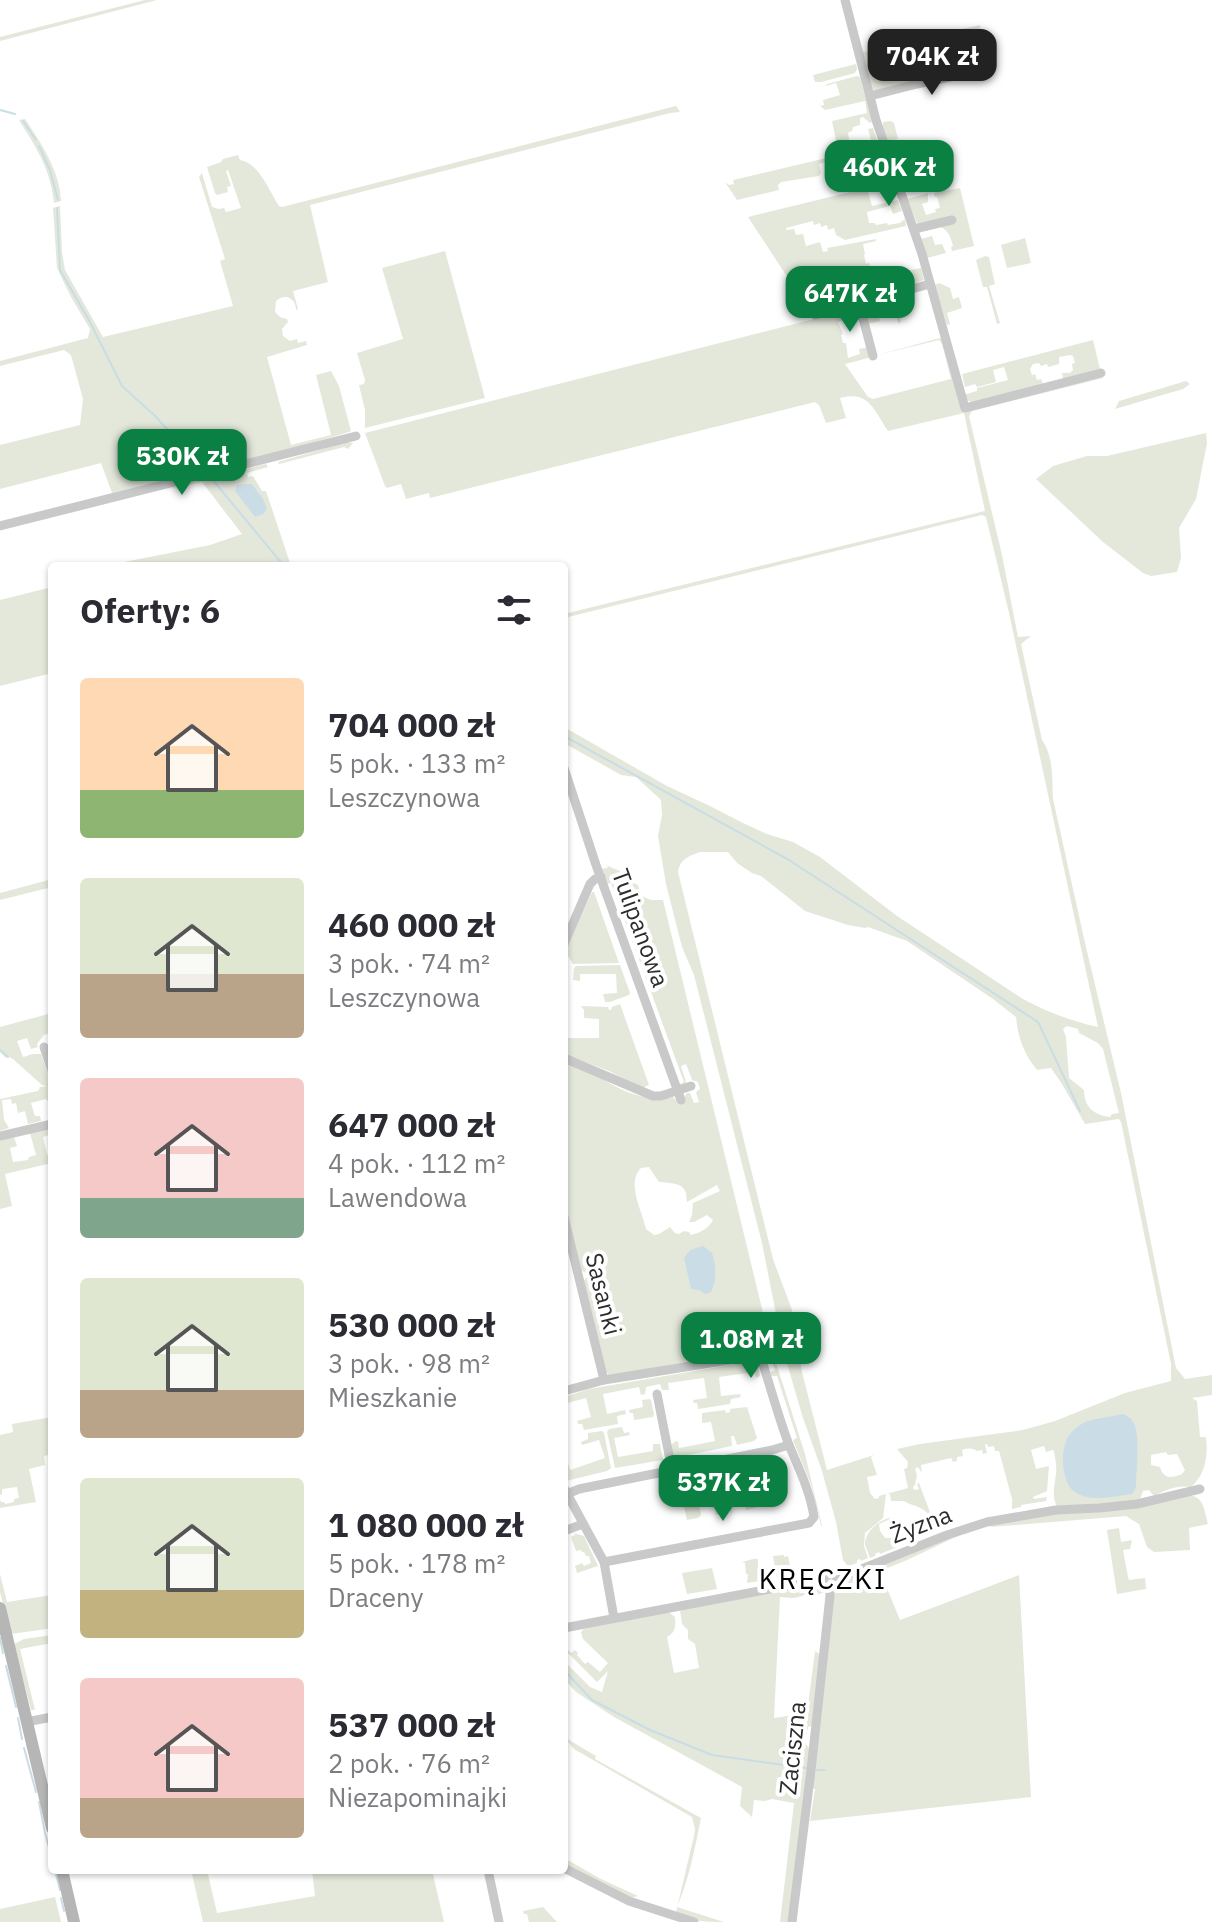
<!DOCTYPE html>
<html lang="pl">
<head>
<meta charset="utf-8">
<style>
  :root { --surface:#fff; --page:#f2f2f3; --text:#2b2b33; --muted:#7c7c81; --accent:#0b8043 }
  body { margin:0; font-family:"IBM Plex Sans",sans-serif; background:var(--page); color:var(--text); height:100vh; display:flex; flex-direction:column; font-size:30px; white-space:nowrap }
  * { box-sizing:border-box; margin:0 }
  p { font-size:26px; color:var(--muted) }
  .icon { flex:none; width:44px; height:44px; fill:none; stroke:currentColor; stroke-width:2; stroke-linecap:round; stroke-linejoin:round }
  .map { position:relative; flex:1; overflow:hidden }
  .drawer { position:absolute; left:48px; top:562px; width:520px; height:1312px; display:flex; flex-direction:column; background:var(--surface); border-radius:8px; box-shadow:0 2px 6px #0004 }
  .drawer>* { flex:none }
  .price { position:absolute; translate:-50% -68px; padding:0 18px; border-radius:16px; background:var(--accent); color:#fff; font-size:26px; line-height:52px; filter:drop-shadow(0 2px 4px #0008) }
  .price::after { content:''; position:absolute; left:50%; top:48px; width:24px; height:18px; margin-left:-12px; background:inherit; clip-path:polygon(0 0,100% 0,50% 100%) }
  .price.on { background:#222; color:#fff }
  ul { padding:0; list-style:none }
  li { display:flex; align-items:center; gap:24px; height:200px; padding:0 32px }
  li span { display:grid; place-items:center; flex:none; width:224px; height:160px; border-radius:8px; color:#555 }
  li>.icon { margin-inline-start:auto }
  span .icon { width:96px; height:96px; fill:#fffc; stroke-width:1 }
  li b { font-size:34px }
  h2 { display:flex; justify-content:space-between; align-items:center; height:96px; padding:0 32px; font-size:34px }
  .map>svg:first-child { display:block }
</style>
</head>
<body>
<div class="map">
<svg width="1212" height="1922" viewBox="0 0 1212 1922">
  <rect width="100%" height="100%" fill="#fff"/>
  <g fill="#e3e8db" fill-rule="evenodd">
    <polygon points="145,0 157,0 0,41 0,37"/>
    <polygon points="980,25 981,33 974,35 973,32 967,33 973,51 963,44 955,55 965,63 969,57 972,59 974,66 969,70 877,92 873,90 859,43 864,52 908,42 916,79 948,71 941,34"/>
    <polygon points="856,64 857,69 855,73 821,82 815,82 813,75"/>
    <path d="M857,76l3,1 12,45 -2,1 -7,-6 -3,1v7l-7,2 -1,4 -4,2 2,13 5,2 14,-4 2,-4 -3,-11 5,-1 5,15 -3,2 1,2 3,-1 3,13c-9,5 -18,2 -28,5l-3,-11c-10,3 -21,8 -32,11l2,9 -2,3 -38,6 -3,3 1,5 -42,10 -12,-18 4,3 5,-1 -1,-4 106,-25 -7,-34 35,-8 -2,-12 -40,9 -5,-4 4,-1 -1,-5 17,-5 -4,-12 -11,3 2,-2z"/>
    <path d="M676,106l4,6 -10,1 -360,92 18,77 -35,9 5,18 -2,1c0,-12 -11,-17 -20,-9l-1,11 5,5 7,2 1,3 -6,7 1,7 7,5 7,-2 1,4 8,-2 1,4 -40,12 24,88 40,-10 -15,-60 15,-4 8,15 12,45 -2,1 -61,18 -176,43 -11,-30 -101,26v-44l80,-20 3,-26 -12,-44 -7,-5 -64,16v-5l88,-23 2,-9 -19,-32 -14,-29 -4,-60 7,-2 2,46 3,18 38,67 130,-31 -13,-45 5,-2 -26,-82 3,-4 10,34 7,2 5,-1 2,4 15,-4 -13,-38 -2,1 5,15 -4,1 1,5 -11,3 -2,-2 -8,-26 14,-5 2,-3 15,-4 2,5c19,3 29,31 39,46l3,1z"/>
    <path d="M25,119c16,24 35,52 36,82l-7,2c-3,-33 -18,-56 -35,-83z"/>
    <polygon points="891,121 894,123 898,139 893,140 892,146 895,159 892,158 883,128 883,122"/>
    <polygon points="867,188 872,206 898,200 902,211 893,214 890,206 867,212 869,223 875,223 876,225 887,223 888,225 900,223 905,219 906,226 845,240 836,235 834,228 828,230 827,225 821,227 820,223 814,225 813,221 786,228 786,230 794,229 796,235 803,234 806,246 820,242 823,252 828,251 827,248 876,239 876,241 863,244 865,254 864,255 866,264 869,263 871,269 874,267 880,277 921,268 924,280 876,296 871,293 857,298 852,303 848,301 843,302 842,301 809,310 748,217"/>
    <path d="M960,188l14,58 -22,5 -1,-4 2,-1c-5,-23 -16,-20 -36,-23l-10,-24 21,-6v9l-6,2 4,11 10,-3 -1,-3 5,-1 -3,-11h-2l-1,-4z"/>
    <polygon points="932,236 935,245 942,244 946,253 927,258 921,239"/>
    <polygon points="1025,238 1031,263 1007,268 1001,245"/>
    <polygon points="445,251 485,398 365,428 365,410 359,385 364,384 365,380 357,353 403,339 382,268"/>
    <polygon points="985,256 989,257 995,284 989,286 1000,323 997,324 987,287 983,287 976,260"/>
    <polygon points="939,283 950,288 953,299 959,297 962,308 947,313 950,324 947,325 934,285"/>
    <polygon points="896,300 901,322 898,323 895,308 878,313 880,321 868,324 865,309"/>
    <path d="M858,308l3,10 -10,4 -1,-4 -12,4 5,12 -2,1 2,8h3l2,15 12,-4 -1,-5 10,-2 3,10 -27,7 23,33 5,2 78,-20 -9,-35 -3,-4 -62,15 63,-17 2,1 22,74 8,-4 130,-34 1,3 -131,33 -3,5 33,139 16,82 13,-1 -10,8 21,96c12,17 10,40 11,59l32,144 36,150 55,275 9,11 27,-4v20l-20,3 5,3 3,36h6c2,18 0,37 -15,50 -14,-2 -23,2 -35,8h-3l-4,-5 -6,1 -3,8 -5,2 -78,6c-6,-13 -2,-22 -1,-34 1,-7 -1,-15 -2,-21l-1,-2 -7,2 -2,-6 -13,4 5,19 13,-3 -2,25 -14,6 1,2 13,-2 -1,4 -25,4v2l-9,2v-10l-13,-48h-4l-1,-5 -6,1 -1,-3 -2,1 2,8 -4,1 -1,-4 -5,1c-5,-3 -9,-3 -15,-1l1,6 -6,1v4l-4,1 -2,-4 -30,7 1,8 -4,-6 -3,2 2,6 -2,10 -2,2 1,3 5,-1 -2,-5 2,-1 18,48h-1c-3,-8 -6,-18 -14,-22 -6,-4 -12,-4 -18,-8h-13l-1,-7h-4l-3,24 -18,15 -1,13 4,12 -7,3 -1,-2 -3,1v3l-9,3 -5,-6 -7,-38 -14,-51 -19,-53 -25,-85 -1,-14 -15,-76 -68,-268 -12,-28 -16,-63 -8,-48 4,-21 -1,-15 -25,-23 -15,-2 -57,-32v-16l103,59 43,20 33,17 24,11 26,8 27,15 77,59 126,83c24,13 48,22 75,28l-89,-414 -23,-96 -4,-2 -418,103v-4l421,-103 -21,-98 -76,18c-14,-21 -19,-41 -48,-33l6,20 -20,5 -7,-18 -4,-3 -385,96 -1,-5 -23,6 -5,-15 -14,4 -2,-2 -20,-53zM700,852h28l9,11 15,10 9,3 44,35 43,14 17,3 3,-1 39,14 86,58 23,18c2,21 8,37 21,53l14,-2 11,16 23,40 34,-5 2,3 50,242v17l-46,12 -70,28 -32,9 -103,14 -23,5 11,13 -1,6 -3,1 4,19 -29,8v2l-4,1 -5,-6 -3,-16 10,-2 -6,-18 3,-2 -47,15 -25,-98 -10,-62 -19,-51 -95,-387c2,-13 11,-16 22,-20zM1067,1026l11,3 1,4 19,10 5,6 16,64 -7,1 -2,3c-16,-2 -26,-10 -26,-27l-15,-12 -3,-41 -3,-8zM1166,1452l2,3 9,-1 8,16 -3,4c-10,4 -18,6 -22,-7l-9,-2v-10z"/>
    <polygon points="1093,340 1100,369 1063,379 1062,373 1070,373 1073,370 1072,364 1075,363 1073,356 1070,355 1059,357 1059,364 1048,367 1047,364 1041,366 1039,363 1033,364 1030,369 1032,375 1035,374 1037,380 1041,379 1043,384 973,403 965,399 963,395 977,391 977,388 1008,380 1004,367 993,370 996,382 977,387 975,384 965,387 962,374"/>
    <polygon points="1186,381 1190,384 1183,389 1115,409 1119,401"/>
    <polygon points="1206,433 1207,443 1196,499 1179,528 1181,558 1177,572 1151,576 1143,573 1103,542 1036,479 1053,466 1087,456 1107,456"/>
    <polygon points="347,442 353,443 348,449 344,447 279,464 278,462"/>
    <polygon points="266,464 268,467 247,473 248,477 253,476 262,491 266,491 291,566 104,566 210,545 242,534 202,482 163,490"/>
    <polygon points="52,587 52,673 0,686 0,600"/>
    <path d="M608,866l12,5 3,12 9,-1 6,3 3,11 10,4h12l109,450 33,104 17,72h-1l-9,-39 -19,-47 4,-2 -20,-62h-6l-1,-4 5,-2 -6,-18 -160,23 -4,-5 -21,-89 4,-6 -8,-6 -16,-66v-141c12,5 26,8 36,15 22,15 46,25 73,20l3,3 7,-1 4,-6h3l4,10 5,-1 -3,-10 4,-3 -2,-7 -6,-2 -6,-16 -5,2 5,16 -3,4 -5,-1 6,-3 -73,-199 -5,1 -3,-13 -2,-2 6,-1zM649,1167l10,15c7,1 23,0 26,9 2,3 1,7 2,11l30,-17 3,6 -27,12 -1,12 -3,7h5l13,-7 6,5c-4,8 -13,13 -22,15l-2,-3 -5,-1 -5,3 -4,-1 -5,-6 -11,7 -5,1 -8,-6c-4,-18 -20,-46 -5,-61z"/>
    <polygon points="52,879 52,887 0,900 0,893"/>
    <polygon points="592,892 594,892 619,963 573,964 565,951"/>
    <polygon points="620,965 630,993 629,995 610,1002 605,1002 603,994 617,993 616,974 580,974 580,981 573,980 574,968 576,966"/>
    <polygon points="620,1004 649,1085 642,1088 609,1071 564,1054 564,1038 599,1038 599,1019 584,1018 584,1010 581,1006 608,1007 609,1010 611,1010 612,1007"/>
    <polygon points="52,1013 52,1030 49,1030 50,1033 44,1035 37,1044 38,1047 31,1049 27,1038 17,1041 23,1057 33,1054 41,1054 52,1086 52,1104 51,1101 48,1101 46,1099 31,1103 35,1116 40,1116 41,1121 28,1124 25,1111 18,1113 16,1103 12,1104 11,1099 2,1100 4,1120 9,1128 0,1131 0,1099 38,1091 40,1087 47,1086 42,1085 13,1059 8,1056 6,1058 0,1052 0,1027"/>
    <polygon points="52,1128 52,1134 43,1137 47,1155 52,1155 52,1163 5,1174 12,1206 0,1209 0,1140 14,1137 17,1146 10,1148 13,1162 28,1160 29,1157 36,1155 30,1133"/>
    <polygon points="753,1361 758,1363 760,1376 756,1378 755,1372 719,1377 721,1396 740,1394 741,1397 731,1399 730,1404 698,1409 697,1403 694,1403 693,1400 707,1398 704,1378 668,1383 669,1390 662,1390 660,1384 646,1387 645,1394 641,1395 639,1387 603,1394 607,1414 625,1410 626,1414 617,1416 618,1424 584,1430 582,1424 578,1424 577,1421 591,1417 586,1398 564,1404 564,1397 589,1389"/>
    <polygon points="649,1399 651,1400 654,1414 653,1417 634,1420 633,1413 630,1413 629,1410 643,1407 642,1400"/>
    <polygon points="747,1407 757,1438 754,1441 737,1445 734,1436 731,1436 732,1446 673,1458 671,1446 674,1442 678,1441 679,1448 715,1441 711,1422 702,1423 702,1413 725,1410 726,1413 730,1412 730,1409"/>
    <polygon points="52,1417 52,1454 44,1456 45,1465 29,1469 36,1502 0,1508 0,1499 1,1502 4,1502 5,1504 14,1502 14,1499 19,1498 17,1487 2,1489 2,1494 0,1495 0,1435 13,1432 12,1424"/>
    <polygon points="622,1427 624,1433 629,1432 630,1435 614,1438 618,1457 653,1451 653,1444 660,1444 663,1460 615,1468 607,1432 609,1429"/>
    <polygon points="602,1431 604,1433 611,1468 607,1471 566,1481 564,1477 564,1465 568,1463 570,1470 605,1458 599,1440 582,1445 581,1442 588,1439 588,1433"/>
    <polygon points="734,1483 739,1484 742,1496 730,1498 732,1514 730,1511 716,1515 713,1501 699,1504 701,1515 698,1518 687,1520 684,1507 696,1504 694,1491"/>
    <polygon points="774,1490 776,1503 771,1505 761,1506 746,1510 744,1495"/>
    <path d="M1186,1495c18,0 18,14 22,29l-19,4 1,22 -36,2 -7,-5 -8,-23 -13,-8 -135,11 3,-4z"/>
    <path d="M924,1513l8,20 -52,21 -1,-2 -4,2v2l-5,2c-1,-3 -4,-10 -5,-14 0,-14 18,-27 30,-27l-16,7 1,7 5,7h5l33,-12 -2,-8 3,-1z"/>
    <polygon points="1119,1528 1121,1542 1132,1540 1130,1549 1123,1550 1128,1577 1129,1580 1145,1578 1146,1589 1117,1594 1107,1530"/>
    <polygon points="574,1533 584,1536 598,1566 577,1573 575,1566 582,1563 584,1566 591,1563 589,1556 586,1556 584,1552 582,1552 581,1550 576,1551 571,1537 575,1535"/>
    <path d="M964,1533l-57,27 -27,11 20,49 119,-45 12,222 -221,24 5,-32 -3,-1 20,-209 25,-6 4,12c8,2 10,8 18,4v-9l-5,-10 1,-2z"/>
    <polygon points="784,1555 784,1557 788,1556 792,1575 777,1578 773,1556"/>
    <polygon points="753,1559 758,1559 758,1574 760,1581 747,1583 748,1574 746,1574 745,1563 742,1562"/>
    <polygon points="712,1568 717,1589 687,1594 682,1573"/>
    <polygon points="0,1574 7,1602 52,1595 52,1618 48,1619 49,1628 47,1629 11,1634 0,1592"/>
    <path d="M818,1583l6,3 2,4 -1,2 -9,3c-10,-3 -16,3 -25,3 -4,0 -7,-1 -11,-1l-6,121 33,-5 8,-62 6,4 -7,70 -6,2 -3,15 6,10 -22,170h-9l14,-119 -22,-4 -7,2 -11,-1 -2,17 -12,-11 2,-19 -128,-70 -38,-25 -10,-11h-2v-20l26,26 12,5 6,-21 -11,11 -33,-33v-3l7,7 4,-3 3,3 -1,2 8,9 3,-2 12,10 8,-9 -25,-24 -2,-7 3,-3 85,-17 6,5c1,9 0,16 -8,20l7,36 25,-5 -4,-24 -7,-5v-9l-6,-6 -2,-14z"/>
    <polygon points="52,1635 52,1643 20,1649 35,1710 31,1710 14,1644 24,1639"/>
    <path d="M564,1737l32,19 -1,3 106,59c-6,30 -12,61 -24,89l47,15c-17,0 -34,0 -48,-10l18,-76 1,-7 -3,-12 -118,-68z"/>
    <polygon points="564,1858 601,1879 638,1896 631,1898 564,1865"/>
    <polygon points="191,1870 207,1870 217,1913 315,1896 312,1870 432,1870 444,1922 203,1922"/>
    <polygon points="55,1897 61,1922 0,1922 0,1909"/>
    <polygon points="543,1907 557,1922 529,1922 527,1914 524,1914 523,1911"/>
  </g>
  <g fill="#cadce6">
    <polygon points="245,484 252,484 263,499 267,509 263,514 255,517 235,491 237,485"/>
    <path d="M703,1246l9,7c4,12 5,27 -1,39l-6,2 -6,-4 -8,-1 -7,-31 6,-8z"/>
    <path d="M1123,1414c4,2 8,3 10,8 8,12 3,50 3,65l-4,7c-17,2 -42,9 -57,-2 -14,-9 -16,-45 -5,-58 3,-4 11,-10 15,-12 11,-4 26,-5 38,-8z"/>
  </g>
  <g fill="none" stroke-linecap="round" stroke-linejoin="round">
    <g stroke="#cadce6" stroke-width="2">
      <polyline points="0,110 15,114"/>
      <polyline points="23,121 36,140"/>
      <polyline points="39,146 50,170 58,200"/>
      <polyline points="57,208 60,270 90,322 122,386 154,415 205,470"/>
      <polyline points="212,479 284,566"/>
      <polyline points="564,736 789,860 1038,1022 1080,1111"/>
      <polyline points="0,1050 8,1057"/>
      <polyline points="0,1638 3,1653"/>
      <polyline points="6,1666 16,1707"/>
      <polyline points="564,1670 592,1700 650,1730 712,1755 806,1768"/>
      <polyline points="18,1718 22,1739"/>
      <polyline points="24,1748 36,1792"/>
      <polyline points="817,1770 825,1770"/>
      <polyline points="39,1802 45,1833 52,1858"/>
      <polyline points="55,1870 60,1890"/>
      <polyline points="61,1898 64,1911"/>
    </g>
    <g stroke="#c9c9c9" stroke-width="9">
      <polyline points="845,0 876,120 922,254 965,408 1101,373"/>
      <polyline points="870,96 917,84 987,69"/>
      <polyline points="914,229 952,220"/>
      <polyline points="859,303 873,356"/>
      <polyline points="815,315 930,284"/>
      <polyline points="0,526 356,436"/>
      <polyline points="564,768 596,865 681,1100"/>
      <polyline points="564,944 590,884 595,879 601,877"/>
      <polyline points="44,1047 52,1071"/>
      <polyline points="564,1058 653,1096 661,1096 691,1086"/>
      <polyline points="0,1136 52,1124"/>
      <polyline points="564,1217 604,1380"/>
      <path d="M564,1391l40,-11 156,-25c10,30 18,61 29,90 10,24 21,46 25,72l-5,6 -205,39"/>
      <polyline points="657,1394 672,1470"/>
      <polyline points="564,1488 604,1562 614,1618"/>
      <polyline points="567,1494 579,1489 772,1450 789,1445"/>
      <polyline points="564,1531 583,1524"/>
      <polyline points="564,1628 849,1574 947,1535 987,1522 1056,1510 1099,1508 1137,1504 1200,1489"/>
      <polyline points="26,1722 52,1717"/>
      <polyline points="564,1868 629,1901 694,1922"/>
      <polyline points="488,1870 499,1922"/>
      <polyline points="792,1922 811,1770 830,1596 829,1578"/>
    </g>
    <g stroke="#b6b6b6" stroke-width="12">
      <polyline points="0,1608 52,1828"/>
      <polyline points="62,1870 74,1922"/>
    </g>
  </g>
  <g text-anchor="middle" stroke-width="8" stroke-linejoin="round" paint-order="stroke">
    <g font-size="24" fill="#2c2c2c" stroke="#fff">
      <text transform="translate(640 928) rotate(70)" y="8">Tulipanowa</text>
      <text transform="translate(603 1294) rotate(76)" y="8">Sasanki</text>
      <text transform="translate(921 1525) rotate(-21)" y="8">Żyzna</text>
      <text transform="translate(793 1748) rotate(-84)" y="8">Zaciszna</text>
    </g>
    <g font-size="28" letter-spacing="2" fill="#000" stroke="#fff">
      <text x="823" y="1589">KRĘCZKI</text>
    </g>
  </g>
</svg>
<b class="price on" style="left:932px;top:97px">704K zł</b>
<b class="price" style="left:889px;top:208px">460K zł</b>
<b class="price" style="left:850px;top:334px">647K zł</b>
<b class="price" style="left:182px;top:497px">530K zł</b>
<b class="price" style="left:751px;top:1380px">1.08M zł</b>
<b class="price" style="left:723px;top:1523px">537K zł</b>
<section class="drawer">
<h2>Oferty: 6<svg class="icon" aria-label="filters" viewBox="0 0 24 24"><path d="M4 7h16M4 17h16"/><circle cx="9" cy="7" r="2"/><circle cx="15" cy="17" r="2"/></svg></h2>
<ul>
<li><span style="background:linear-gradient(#ffd9b3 70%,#8fb573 0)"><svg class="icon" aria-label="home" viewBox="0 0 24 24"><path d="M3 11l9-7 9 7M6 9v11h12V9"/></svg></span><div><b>704 000 zł</b><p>5 pok. · 133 m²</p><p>Leszczynowa</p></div></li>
<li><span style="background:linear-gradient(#dfe7d0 60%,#b9a48a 0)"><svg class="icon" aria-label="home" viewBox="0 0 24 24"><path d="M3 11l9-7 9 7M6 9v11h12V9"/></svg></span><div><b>460 000 zł</b><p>3 pok. · 74 m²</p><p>Leszczynowa</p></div></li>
<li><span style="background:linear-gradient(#f6c9c9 75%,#7fa58c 0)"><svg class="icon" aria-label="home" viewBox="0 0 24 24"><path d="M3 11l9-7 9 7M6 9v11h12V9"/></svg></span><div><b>647 000 zł</b><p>4 pok. · 112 m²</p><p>Lawendowa</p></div></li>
<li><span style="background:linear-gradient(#dfe7d0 70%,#b9a48a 0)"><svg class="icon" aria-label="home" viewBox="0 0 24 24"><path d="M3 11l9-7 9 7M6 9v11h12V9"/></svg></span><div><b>530 000 zł</b><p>3 pok. · 98 m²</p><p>Mieszkanie</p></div></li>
<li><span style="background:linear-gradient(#dfe7d0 70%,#c2b280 0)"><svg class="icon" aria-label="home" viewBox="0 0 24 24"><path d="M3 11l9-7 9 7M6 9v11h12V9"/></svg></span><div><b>1 080 000 zł</b><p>5 pok. · 178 m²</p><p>Draceny</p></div></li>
<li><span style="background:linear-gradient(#f6c9c9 75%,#b9a48a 0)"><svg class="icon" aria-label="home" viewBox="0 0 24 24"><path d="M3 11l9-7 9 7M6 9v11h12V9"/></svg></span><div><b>537 000 zł</b><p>2 pok. · 76 m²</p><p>Niezapominajki</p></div></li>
</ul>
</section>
</div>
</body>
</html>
